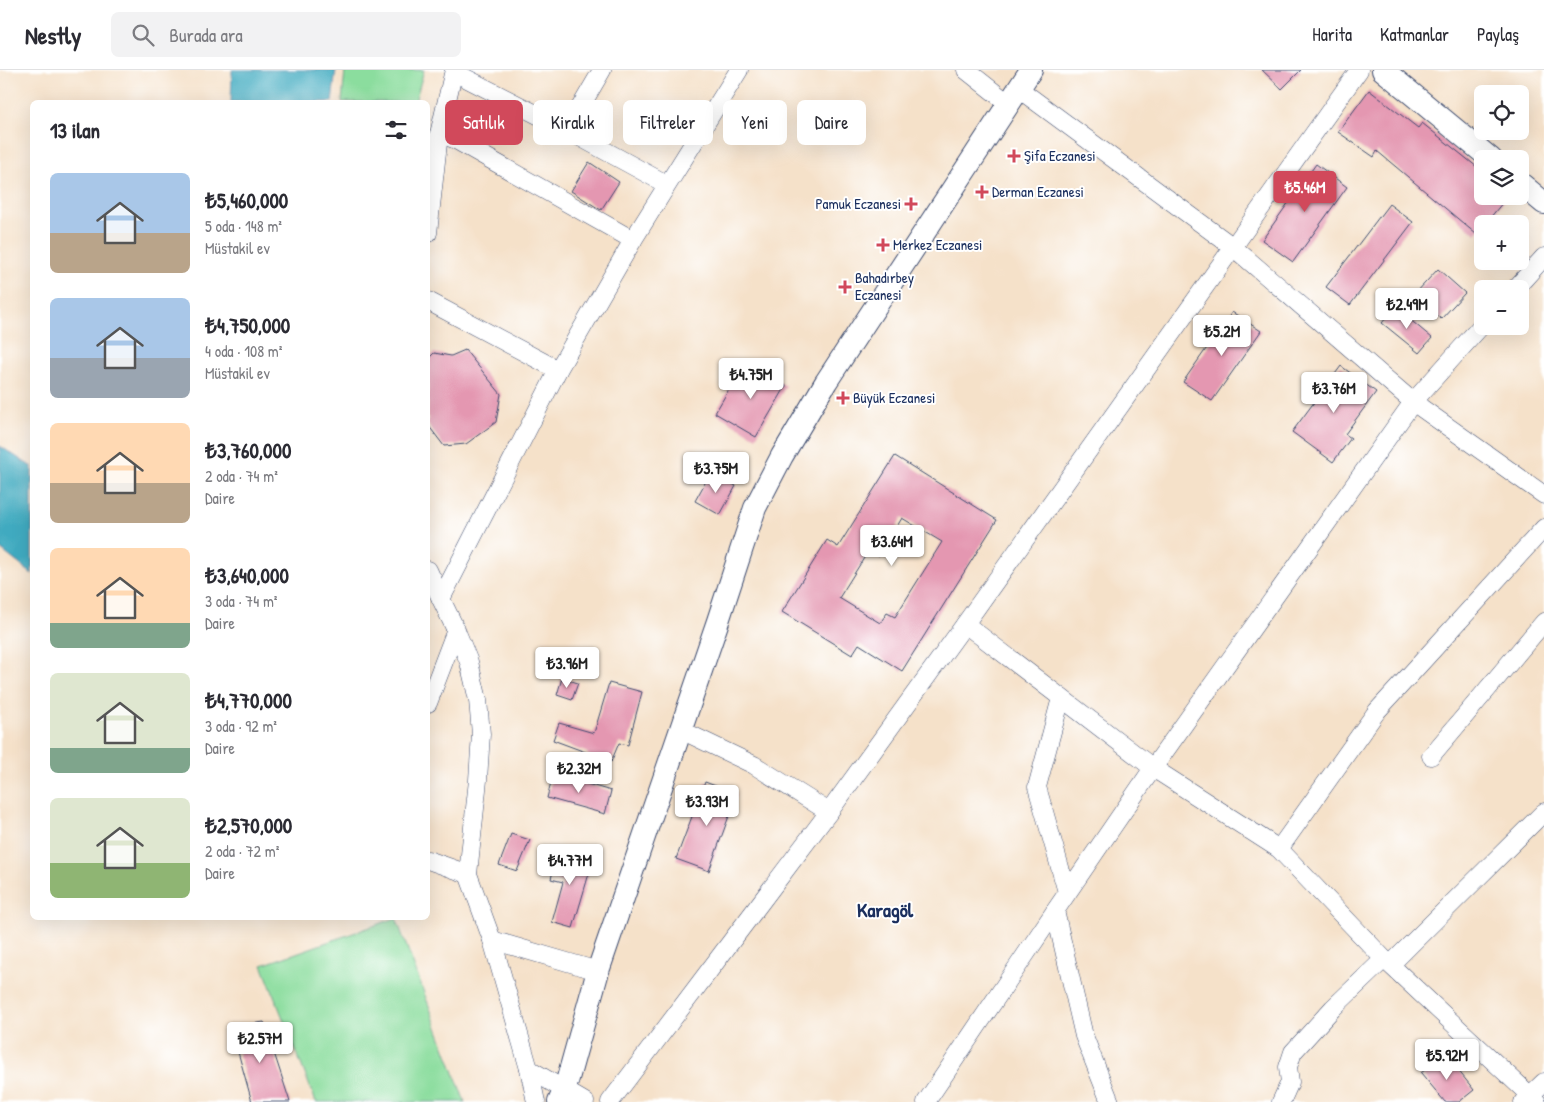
<!DOCTYPE html>
<html lang="tr">
<head>
<meta charset="utf-8">
<style>
  :root { --surface:#fff; --page:#f2f2f3; --text:#2b2b33; --muted:#7c7c81; --line:#e1e1e2; --accent:#d1495b }
  body { margin:0; font-family:"Patrick Hand",sans-serif; background:var(--page); color:var(--text); height:100vh; display:flex; flex-direction:column; font-size:19px; white-space:nowrap }
  * { box-sizing:border-box; margin:0 }
  p { font-size:16px; color:var(--muted) }
  .icon { flex:none; width:28px; height:28px; fill:none; stroke:currentColor; stroke-width:2; stroke-linecap:round; stroke-linejoin:round }
  .map { position:relative; flex:1; overflow:hidden }
  .sheet { position:absolute; left:30px; top:30px; width:400px; height:820px; display:flex; flex-direction:column; background:var(--surface); border-radius:8px; box-shadow:0 5px 20px #0002 }
  .sheet>* { flex:none }
  .hud { position:absolute; left:445px; top:30px; width:475px; height:45px; display:flex; gap:10px }
  .buttons { position:absolute; left:1474px; top:15px; display:grid; gap:10px }
  .buttons a { display:grid; place-items:center; width:55px; height:55px; border-radius:8px; background:var(--surface); box-shadow:0 5px 20px #0002; font-size:25px }
  .price { position:absolute; translate:-50% -42px; padding:0 11px; border-radius:5px; background:#fff; color:#222; font-size:16px; line-height:32px; filter:drop-shadow(0 1px 2px #0008) }
  .price::after { content:''; position:absolute; left:50%; top:30px; width:15px; height:11px; margin-left:-8px; background:inherit; clip-path:polygon(0 0,100% 0,50% 100%) }
  .price.current { background:var(--accent); color:#fff }
  ul { padding:0; list-style:none }
  li { display:flex; align-items:center; gap:15px; height:125px; padding:0 20px }
  li span { display:grid; place-items:center; flex:none; width:140px; height:100px; border-radius:8px; color:#555 }
  li>.icon { margin-inline-start:auto }
  span .icon { width:60px; height:60px; fill:#fffc; stroke-width:1 }
  li b { font-size:21px }
  h2 { display:flex; justify-content:space-between; align-items:center; height:60px; padding:0 20px; font-size:21px }
  .tag { padding:0 18px; border-radius:8px; background:var(--surface); box-shadow:0 5px 20px #0002; font-size:18px; line-height:45px }
  .tag.current { background:var(--accent); color:#fff }
  header { display:flex; align-items:center; gap:30px; box-sizing:border-box; height:70px; padding:0 25px; background:var(--surface); border-bottom:1px solid var(--line) }
  header strong { font-size:24px }
  nav { display:flex; gap:28px; margin-inline-start:auto; font-size:18px }
  .search { width:350px; height:45px; background:var(--page); display:flex; align-items:center; gap:12px; box-sizing:border-box; padding:0 18px; border-radius:8px; color:var(--muted); font-size:19px }
  .map>svg:first-child { display:block }
</style>
</head>
<body>
<header>
<strong>Nestly</strong>
<div class="search"><svg class="icon" aria-label="search" viewBox="0 0 24 24"><circle cx="10" cy="10" r="6"/><path d="M15 15l6 6"/></svg>Burada ara</div>
<nav><a>Harita</a><a>Katmanlar</a><a>Paylaş</a></nav>
</header>
<div class="map">
<svg width="1544" height="1032" viewBox="0 0 1544 1032">
  <rect width="100%" height="100%" fill="#fff"/>
  <filter id="ink" filterUnits="userSpaceOnUse"><feTurbulence type="fractalNoise" baseFrequency=".02" numOctaves="2"/><feDisplacementMap in="SourceGraphic" scale="10" xChannelSelector="R" yChannelSelector="G"/><feConvolveMatrix kernelMatrix="1 2 1 2 8 2 1 2 1" color-interpolation-filters="sRGB"/></filter>
  <filter id="wash" filterUnits="userSpaceOnUse"><feTurbulence type="fractalNoise" baseFrequency=".0096" numOctaves="4" result="noise"/><feDisplacementMap in="SourceGraphic" scale="20" xChannelSelector="R" yChannelSelector="G"/><feGaussianBlur stdDeviation="1.12" result="paint"/><feColorMatrix in="noise" values="0 0 0 0 0 0 0 0 0 0 0 0 0 0 0 0 0 1.4 0 .05"/><feComposite in="paint" operator="in"/></filter>
  <g filter="url(#wash)">
    <rect width="100%" height="100%" fill="#f5e1c9"/>
    <g fill="#8bdd9e" stroke="#53867e">
      <polygon points="345,0 424,0 415,32 342,32"/>
      <polygon points="396,848 465,1032 316,1032 262,895"/>
    </g>
    <g fill="#41aac0" stroke="#2e6c8f">
      <polygon points="232,0 336,0 332,32 231,32"/>
      <polygon points="0,376 32,397 32,504 0,479"/>
    </g>
    <g id="blocks">
      <g fill="#e497b1" fill-rule="evenodd">
        <polygon points="1262,0 1301,0 1282,19"/>
        <polygon points="1369,20 1418,58 1422,53 1482,101 1482,126 1508,126 1485,154 1482,154 1482,156 1476,164 1377,81 1374,87 1338,62"/>
        <polygon points="589,92 619,112 601,140 571,121"/>
        <polygon points="1316,94 1347,117 1293,192 1262,170"/>
        <polygon points="1389,134 1413,152 1350,235 1326,217"/>
        <polygon points="1438,199 1465,223 1441,249 1414,225"/>
        <polygon points="1395,237 1432,268 1419,283 1382,253"/>
        <polygon points="1232,242 1261,261 1212,331 1183,312"/>
        <polygon points="465,280 501,324 496,352 466,374 444,376 428,355 428,289 434,283 451,286"/>
        <polygon points="745,292 786,316 756,367 715,343"/>
        <polygon points="1341,296 1376,322 1345,364 1351,368 1333,392 1292,362"/>
        <path d="M895,386l102,64 -95,151 -43,-27 -7,11 -70,-43 45,-72 11,7zM902,448l40,24 -47,75 -8,-4 -7,10 -41,-25 30,-48 10,6z"/>
        <polygon points="711,402 736,416 720,445 695,431"/>
        <polygon points="562,608 578,613 572,630 557,625"/>
        <polygon points="609,613 642,622 628,675 619,673 611,692 587,685 588,683 553,670 559,653 594,663"/>
        <polygon points="553,704 611,721 605,744 547,728"/>
        <polygon points="705,712 737,724 709,801 676,789"/>
        <polygon points="511,764 530,770 517,801 499,795"/>
        <polygon points="558,781 593,790 573,858 552,852 563,812 551,809"/>
        <polygon points="264,952 290,1032 252,1032 231,957"/>
        <polygon points="1445,984 1474,1020 1459,1032 1445,1032 1421,1003"/>
      </g>
    </g>
  </g>
  <g filter="url(#ink)">
    <use href="#blocks" fill-opacity="0" stroke="#3c4a6e" stroke-width="1"/>
    <g fill="none" stroke-linecap="round" stroke-linejoin="round">
      <g stroke="#3c4a6e" stroke-width="19">
        <g id="minor">
          <polyline points="966,0 1009,34"/>
          <polyline points="454,2 567,60 666,114"/>
          <polyline points="1019,19 1233,177 1413,332 1544,425"/>
          <polyline points="567,60 602,0"/>
          <polyline points="439,64 454,69 633,170"/>
          <polyline points="428,163 439,64 454,0"/>
          <polyline points="1515,219 1544,187"/>
          <polyline points="428,231 558,300"/>
          <polyline points="428,500 441,529"/>
          <polyline points="965,554 1153,698 1279,779 1384,889 1537,1032"/>
          <polyline points="1061,628 1037,717 1067,822"/>
          <polyline points="428,633 456,560"/>
          <polyline points="681,660 754,695 829,742"/>
          <polyline points="1431,686 1544,552"/>
          <polyline points="1279,779 1377,641 1544,458"/>
          <polyline points="428,790 468,804"/>
          <polyline points="1055,841 1084,966 1110,1032"/>
          <polyline points="492,870 598,901"/>
          <polyline points="1391,894 1544,742"/>
          <polyline points="529,999 585,1032"/>
          <polyline points="536,1032 529,999 492,870 468,804 478,710 481,664 478,630 469,592 456,560 441,529 558,300 633,170 739,0"/>
          <polyline points="610,1032 829,742 965,554 1359,0"/>
          <polyline points="926,1032 1055,841 1153,698 1413,332 1482,255"/>
          <polyline points="1281,1032 1290,1012 1288,997 1293,982 1333,938 1384,889"/>
          <polyline points="1523,1032 1544,1012"/>
        </g>
      </g>
      <g stroke="#3c4a6e" stroke-width="24">
        <g id="major">
          <polyline points="1383,0 1491,89"/>
          <polyline points="1520,113 1544,133"/>
          <polyline points="559,1032 565,1019 598,901 718,551 755,438 782,386 826,312 1031,0"/>
        </g>
      </g>
      <use href="#minor" stroke="#fff" stroke-width="18"/>
      <use href="#major" stroke="#fff" stroke-width="22"/>
    </g>
  </g>
  <g fill="#d1495b" stroke="#fff" stroke-width="2">
    <path d="M1011.5 78.5h5v5h5v5h-5v5h-5v-5h-5v-5h5z"/>
    <path d="M979.5 114.5h5v5h5v5h-5v5h-5v-5h-5v-5h5z"/>
    <path d="M908.5 126.5h5v5h5v5h-5v5h-5v-5h-5v-5h5z"/>
    <path d="M880.5 167.5h5v5h5v5h-5v5h-5v-5h-5v-5h5z"/>
    <path d="M842.5 209.5h5v5h5v5h-5v5h-5v-5h-5v-5h5z"/>
    <path d="M840.5 320.5h5v5h5v5h-5v5h-5v-5h-5v-5h5z"/>
  </g>
  <g text-anchor="middle" stroke-width="4" stroke-linejoin="round" paint-order="stroke">
    <g font-size="15" fill="#1b2f5e" stroke="#fff" text-anchor="start">
      <text x="1024" y="91">Şifa Eczanesi</text>
      <text x="992" y="127">Derman Eczanesi</text>
      <text x="901" y="139" text-anchor="end">Pamuk Eczanesi</text>
      <text x="893" y="180">Merkez Eczanesi</text>
      <text x="855" y="213">Bahadırbey<tspan x="855" dy="17">Eczanesi</tspan></text>
      <text x="853" y="333">Büyük Eczanesi</text>
    </g>
    <g font-size="20" font-weight="bold" fill="#1b2f5e" stroke="#fff">
      <text x="885" y="847">Karagöl</text>
    </g>
  </g>
</svg>
<div class="buttons">
<a><svg class="icon" aria-label="locate" viewBox="0 0 24 24"><circle cx="12" cy="12" r="6"/><path d="M12 2v4M12 18v4M2 12h4M18 12h4"/></svg></a>
<a><svg class="icon" aria-label="layers" viewBox="0 0 24 24"><path d="M12 4l9 5-9 5-9-5zM3 14l9 5 9-5"/></svg></a>
<a>+</a>
<a>−</a>
</div>
<b class="price current" style="left:1305px;top:143px">₺5.46M</b>
<b class="price" style="left:1407px;top:260px">₺2.49M</b>
<b class="price" style="left:1222px;top:287px">₺5.2M</b>
<b class="price" style="left:751px;top:330px">₺4.75M</b>
<b class="price" style="left:1334px;top:344px">₺3.76M</b>
<b class="price" style="left:716px;top:424px">₺3.75M</b>
<b class="price" style="left:892px;top:497px">₺3.64M</b>
<b class="price" style="left:567px;top:619px">₺3.96M</b>
<b class="price" style="left:579px;top:724px">₺2.32M</b>
<b class="price" style="left:707px;top:757px">₺3.93M</b>
<b class="price" style="left:570px;top:816px">₺4.77M</b>
<b class="price" style="left:260px;top:994px">₺2.57M</b>
<b class="price" style="left:1447px;top:1011px">₺5.92M</b>
<div class="hud">
<a class="tag current">Satılık</a>
<a class="tag">Kiralık</a>
<a class="tag">Filtreler</a>
<a class="tag">Yeni</a>
<a class="tag">Daire</a>
</div>
<section class="sheet">
<h2>13 ilan<svg class="icon" aria-label="filters" viewBox="0 0 24 24"><path d="M4 7h16M4 17h16"/><circle cx="9" cy="7" r="2"/><circle cx="15" cy="17" r="2"/></svg></h2>
<ul>
<li><span style="background:linear-gradient(#a9c7e8 60%,#b9a48a 0)"><svg class="icon" aria-label="home" viewBox="0 0 24 24"><path d="M3 11l9-7 9 7M6 9v11h12V9"/></svg></span><div><b>₺5,460,000</b><p>5 oda · 148 m²</p><p>Müstakil ev</p></div></li>
<li><span style="background:linear-gradient(#a9c7e8 60%,#9aa5b1 0)"><svg class="icon" aria-label="home" viewBox="0 0 24 24"><path d="M3 11l9-7 9 7M6 9v11h12V9"/></svg></span><div><b>₺4,750,000</b><p>4 oda · 108 m²</p><p>Müstakil ev</p></div></li>
<li><span style="background:linear-gradient(#ffd9b3 60%,#b9a48a 0)"><svg class="icon" aria-label="home" viewBox="0 0 24 24"><path d="M3 11l9-7 9 7M6 9v11h12V9"/></svg></span><div><b>₺3,760,000</b><p>2 oda · 74 m²</p><p>Daire</p></div></li>
<li><span style="background:linear-gradient(#ffd9b3 75%,#7fa58c 0)"><svg class="icon" aria-label="home" viewBox="0 0 24 24"><path d="M3 11l9-7 9 7M6 9v11h12V9"/></svg></span><div><b>₺3,640,000</b><p>3 oda · 74 m²</p><p>Daire</p></div></li>
<li><span style="background:linear-gradient(#dfe7d0 75%,#7fa58c 0)"><svg class="icon" aria-label="home" viewBox="0 0 24 24"><path d="M3 11l9-7 9 7M6 9v11h12V9"/></svg></span><div><b>₺4,770,000</b><p>3 oda · 92 m²</p><p>Daire</p></div></li>
<li><span style="background:linear-gradient(#dfe7d0 65%,#8fb573 0)"><svg class="icon" aria-label="home" viewBox="0 0 24 24"><path d="M3 11l9-7 9 7M6 9v11h12V9"/></svg></span><div><b>₺2,570,000</b><p>2 oda · 72 m²</p><p>Daire</p></div></li>
</ul>
</section>
</div>
</body>
</html>
